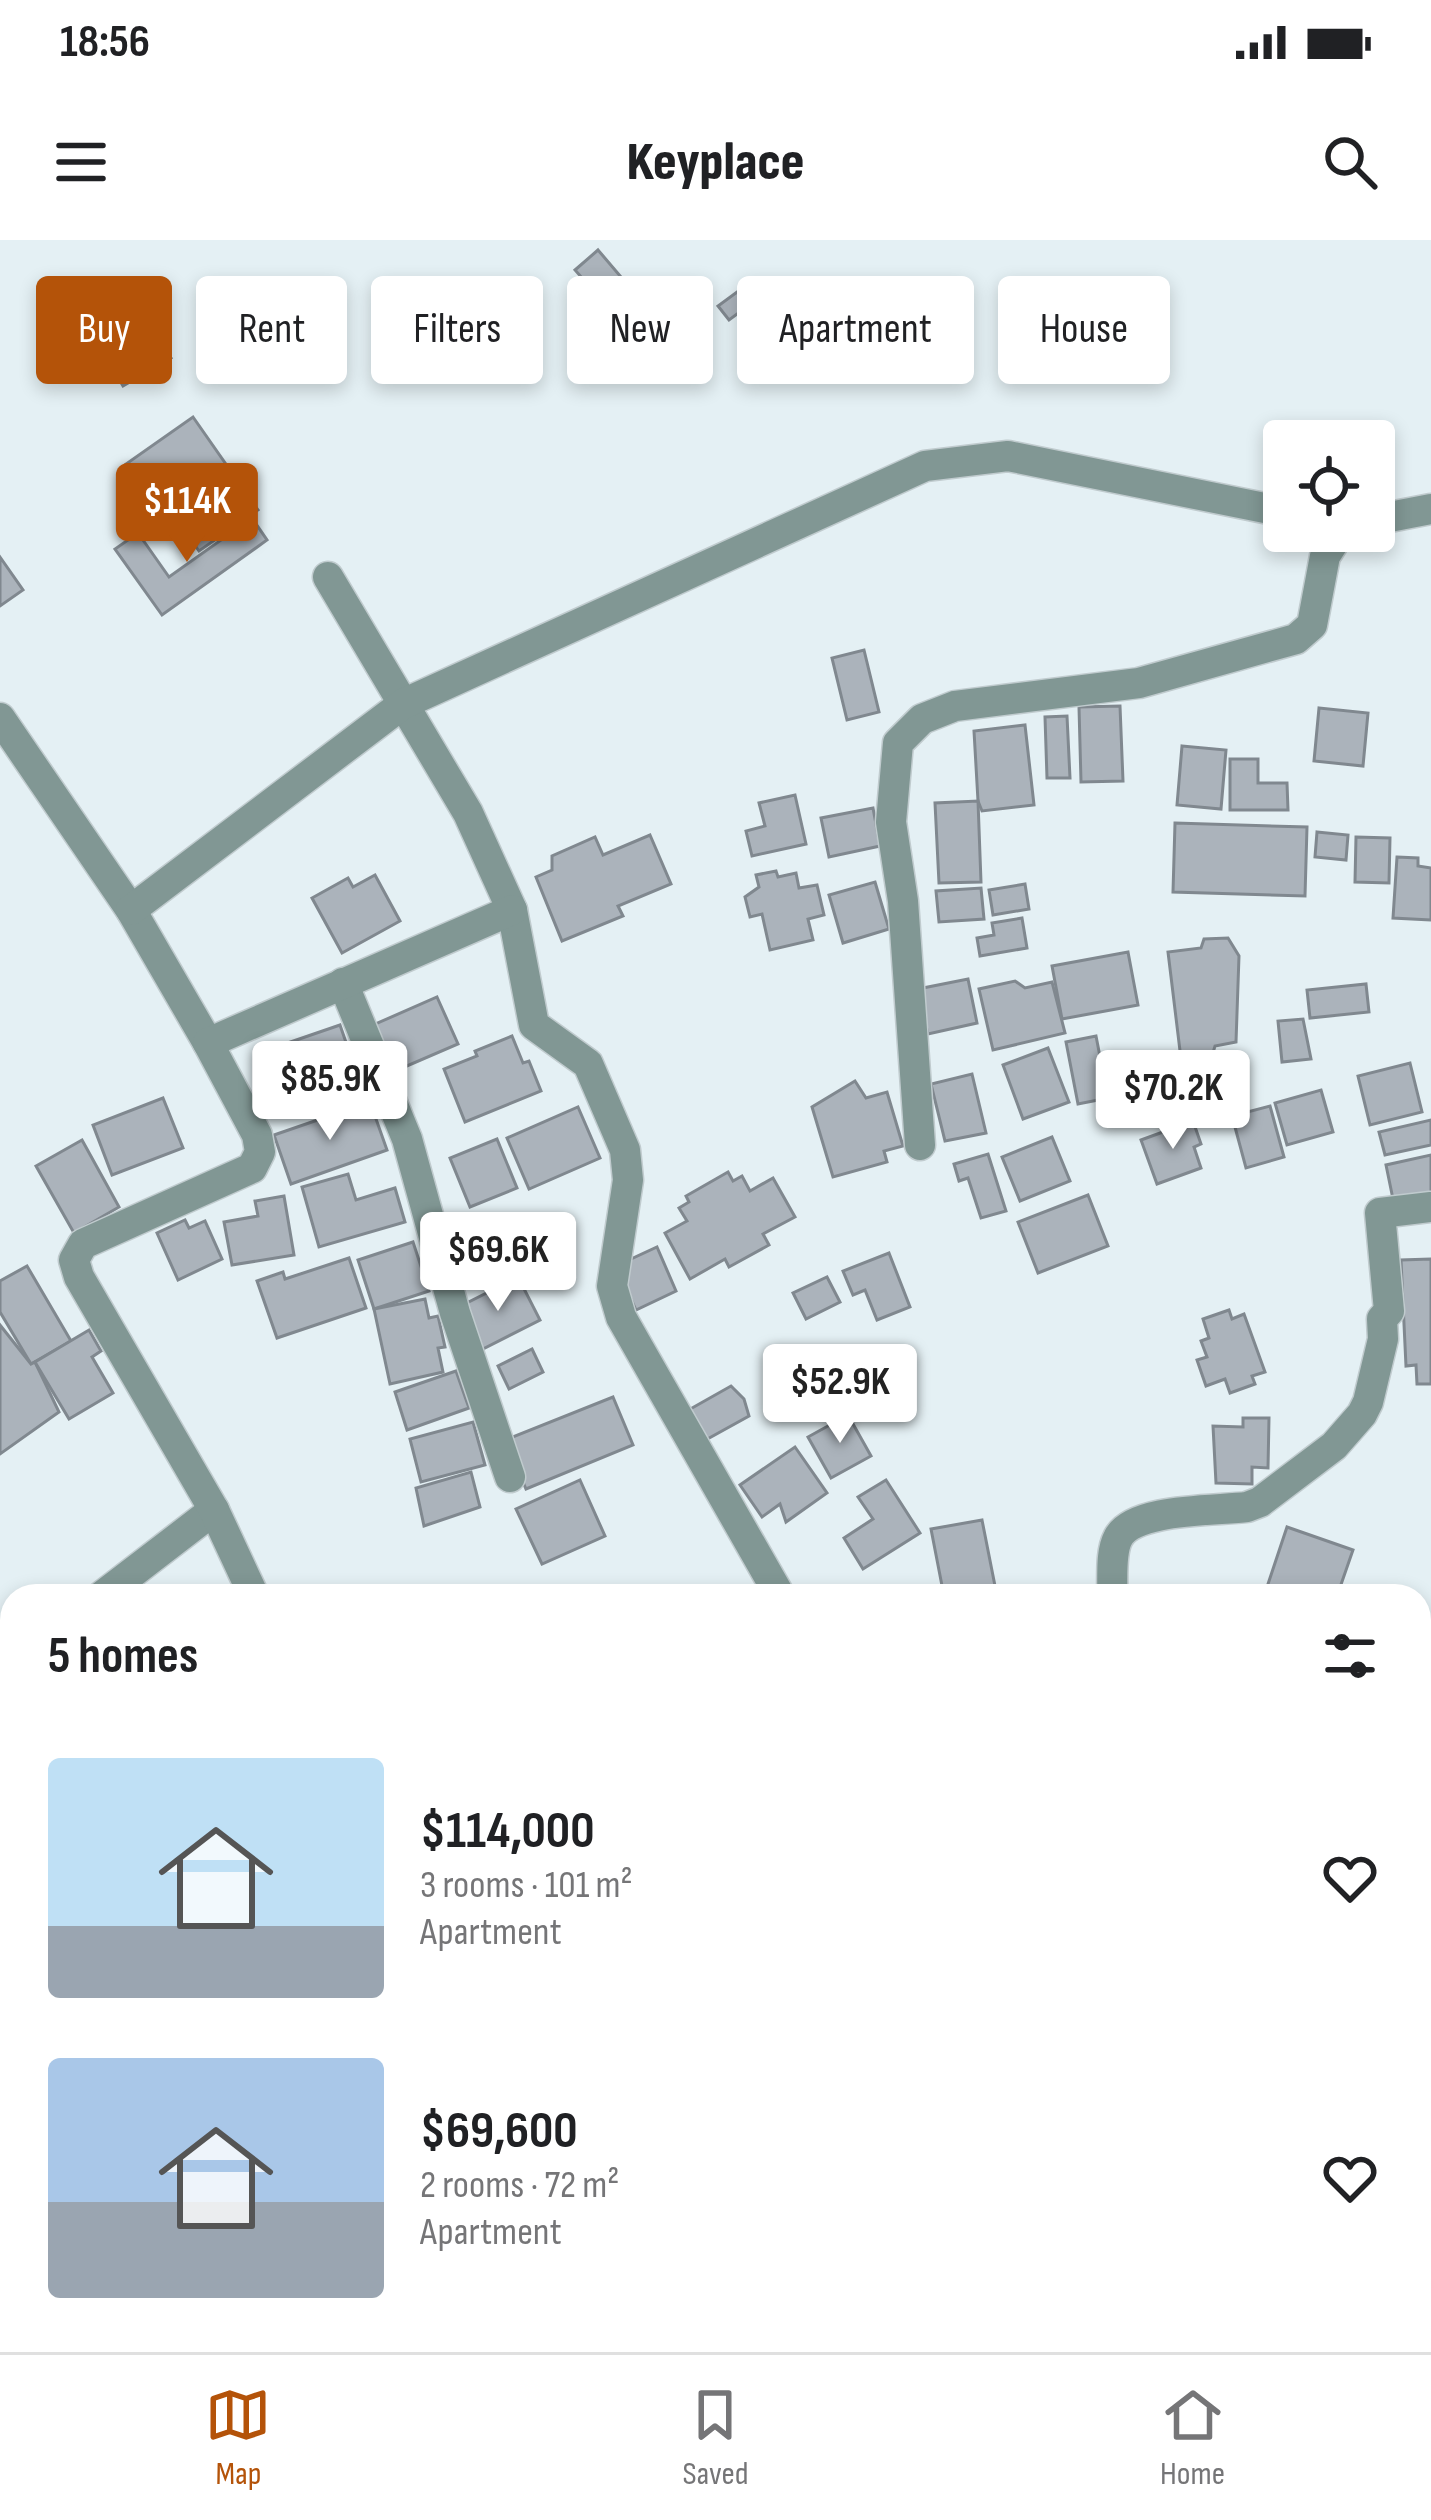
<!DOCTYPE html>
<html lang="en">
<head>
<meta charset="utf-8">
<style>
  :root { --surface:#fff; --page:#f2f2f2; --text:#202124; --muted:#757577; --line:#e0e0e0; --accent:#b45309 }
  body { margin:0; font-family:"Sofia Sans Condensed",sans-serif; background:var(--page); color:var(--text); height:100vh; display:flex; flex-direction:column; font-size:45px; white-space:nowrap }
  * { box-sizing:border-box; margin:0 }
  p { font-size:39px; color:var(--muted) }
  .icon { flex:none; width:66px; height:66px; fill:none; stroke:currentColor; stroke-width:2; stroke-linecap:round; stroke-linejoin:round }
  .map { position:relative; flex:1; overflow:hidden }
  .panel { position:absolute; left:0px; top:1344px; width:1431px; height:768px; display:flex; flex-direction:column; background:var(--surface); border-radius:36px 36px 0 0; box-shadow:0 6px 18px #0003 }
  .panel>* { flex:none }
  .guide { position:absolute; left:36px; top:36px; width:1359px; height:108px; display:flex; gap:24px }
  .buttons { position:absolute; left:1263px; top:180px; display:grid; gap:24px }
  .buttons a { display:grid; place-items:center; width:132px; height:132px; border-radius:12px; background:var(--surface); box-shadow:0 6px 18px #0003; font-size:60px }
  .price { position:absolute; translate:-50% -102px; padding:0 27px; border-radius:12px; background:#fff; color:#222; font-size:39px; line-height:78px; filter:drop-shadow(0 3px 6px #0008) }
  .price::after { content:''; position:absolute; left:50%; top:72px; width:36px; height:27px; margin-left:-18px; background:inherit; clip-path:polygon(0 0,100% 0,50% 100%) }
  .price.selected { background:var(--accent); color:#fff }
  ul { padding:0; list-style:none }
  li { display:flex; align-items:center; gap:36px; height:300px; padding:0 48px }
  li span { display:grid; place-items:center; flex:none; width:336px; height:240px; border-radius:12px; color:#555 }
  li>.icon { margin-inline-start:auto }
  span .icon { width:144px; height:144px; fill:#fffc; stroke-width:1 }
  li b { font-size:51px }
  h2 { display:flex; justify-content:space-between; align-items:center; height:144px; padding:0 48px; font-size:51px }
  .chip { padding:0 42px; border-radius:12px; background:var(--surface); box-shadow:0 6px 18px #0003; font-size:42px; line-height:108px }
  .chip.selected { background:var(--accent); color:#fff }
  .status { display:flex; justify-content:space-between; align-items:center; height:84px; padding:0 60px; background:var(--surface); direction:ltr }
  .status svg { height:33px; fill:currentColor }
  header { display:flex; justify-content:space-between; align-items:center; height:156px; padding:0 48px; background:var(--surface); font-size:54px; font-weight:800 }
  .dock { display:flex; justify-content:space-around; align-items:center; height:168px; border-top:3px solid var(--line); background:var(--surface); font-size:33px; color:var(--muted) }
  .dock a { display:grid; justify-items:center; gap:6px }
  .dock .selected { color:var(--accent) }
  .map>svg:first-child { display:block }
</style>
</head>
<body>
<div class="status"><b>18:56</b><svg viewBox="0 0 49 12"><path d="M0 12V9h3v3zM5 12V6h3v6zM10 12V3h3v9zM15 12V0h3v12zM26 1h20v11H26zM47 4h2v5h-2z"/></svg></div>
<header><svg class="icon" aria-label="menu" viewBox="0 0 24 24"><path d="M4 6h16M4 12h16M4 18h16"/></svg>Keyplace<svg class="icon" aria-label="search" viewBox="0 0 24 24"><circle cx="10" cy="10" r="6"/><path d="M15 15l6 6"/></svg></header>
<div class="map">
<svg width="1431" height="2112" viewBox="0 0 1431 2112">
  <rect width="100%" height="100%" fill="#e4f0f4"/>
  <g fill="#abb3bb" stroke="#80888f" stroke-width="3">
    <polygon points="598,10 627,44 604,63 575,30"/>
    <polygon points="737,52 748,66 729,80 718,66"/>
    <polygon points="153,88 171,118 123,146 106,117"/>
    <polygon points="193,177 258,270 199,311 150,241 142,247 126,224"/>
    <polygon points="252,278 267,300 162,375 115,309 138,293 169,337"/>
    <polygon points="0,317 23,350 0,366"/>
    <polygon points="864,410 879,472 847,480 832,418"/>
    <polygon points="1120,466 1123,541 1081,542 1079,467"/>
    <polygon points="1319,468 1368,473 1363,526 1314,521"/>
    <polygon points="1067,476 1070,538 1047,538 1045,477"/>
    <polygon points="1025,485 1034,565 982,571 978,561 974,491"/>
    <polygon points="1182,506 1226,510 1221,569 1177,565"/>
    <polygon points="1230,519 1258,519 1258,543 1287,543 1288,570 1230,570"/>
    <polygon points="795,555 806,604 752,616 746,591 765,586 759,563"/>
    <polygon points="978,561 981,642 939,643 935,563"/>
    <polygon points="873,568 880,606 829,617 821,578"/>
    <polygon points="1175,583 1307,587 1305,656 1173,652"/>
    <polygon points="1317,592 1348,595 1346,620 1315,617"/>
    <polygon points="650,595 671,644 618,666 623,676 562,701 536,637 552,630 552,616 595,597 603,615"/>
    <polygon points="1356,597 1390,598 1389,643 1355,642"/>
    <polygon points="1397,617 1418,618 1418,626 1431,628 1431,680 1393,678"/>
    <polygon points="776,631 778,637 796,633 799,648 817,645 824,675 808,679 813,700 770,710 762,674 750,677 745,657 759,647 756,635"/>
    <polygon points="375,635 400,681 342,713 312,658 348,638 353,647"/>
    <polygon points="875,642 889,689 843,703 829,655"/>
    <polygon points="1025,644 1029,669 993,675 989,650"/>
    <polygon points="981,648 984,679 939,682 936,651"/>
    <polygon points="1022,678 1027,708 980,716 977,698 994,695 992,683"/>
    <polygon points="1228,698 1239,716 1236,802 1215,806 1212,816 1181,819 1168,712 1201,708 1204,699"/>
    <polygon points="1128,712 1138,765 1062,779 1052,726"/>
    <polygon points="968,739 977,783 928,794 918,749"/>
    <polygon points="1015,741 1025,748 1052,742 1065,793 993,810 979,749"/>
    <polygon points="1366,744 1369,772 1310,778 1307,750"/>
    <polygon points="437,757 458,804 386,835 364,789"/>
    <polygon points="1303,779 1311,819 1282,822 1278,781"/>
    <polygon points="340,785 359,840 292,863 273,808"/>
    <polygon points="512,796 523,823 529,821 541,851 465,882 444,829 477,816 475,811"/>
    <polygon points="1096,796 1108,858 1078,864 1066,802"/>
    <polygon points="1048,808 1069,862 1023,879 1003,825"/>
    <polygon points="1410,823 1422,872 1370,885 1358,836"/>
    <polygon points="972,834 986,893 945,901 931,844"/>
    <polygon points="855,841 866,858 887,852 903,906 884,911 887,922 833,937 812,867"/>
    <polygon points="1321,850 1333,892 1287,905 1275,863"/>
    <polygon points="163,858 183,908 112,935 93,885"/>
    <polygon points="370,862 387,910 291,944 274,895"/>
    <polygon points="1270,866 1284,917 1246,928 1232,876"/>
    <polygon points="578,867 600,918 529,949 507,898"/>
    <polygon points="1431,880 1431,905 1385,915 1379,892"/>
    <polygon points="1193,881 1201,904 1194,907 1201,928 1157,944 1141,900"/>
    <polygon points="1052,897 1070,941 1020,961 1002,917"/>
    <polygon points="497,899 517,948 470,967 450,918"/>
    <polygon points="82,900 119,967 74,993 36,926"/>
    <polygon points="988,914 1006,971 981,978 968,938 959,941 954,924"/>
    <polygon points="1431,915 1431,956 1394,964 1386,925"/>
    <polygon points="728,932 733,941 742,936 750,951 773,938 795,977 763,994 769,1005 729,1027 725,1019 690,1039 665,993 687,981 679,968 689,962 686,956"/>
    <polygon points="348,934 356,960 395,948 405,982 319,1007 302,947"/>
    <polygon points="1088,955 1108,1006 1038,1033 1018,982"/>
    <polygon points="284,956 294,1015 232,1025 224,982 258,976 255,961"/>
    <polygon points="185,980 189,988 205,981 222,1019 178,1040 157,993"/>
    <polygon points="413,1002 429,1051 374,1069 358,1020"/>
    <polygon points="657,1007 676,1051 636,1070 616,1026"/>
    <polygon points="889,1013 910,1067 877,1080 865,1050 853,1055 843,1031"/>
    <polygon points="349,1018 366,1068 277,1098 257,1041 283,1032 285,1039"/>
    <polygon points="1431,1019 1431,1144 1417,1144 1416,1125 1406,1126 1401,1020"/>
    <polygon points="27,1026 71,1101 31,1124 0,1072 0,1041"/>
    <polygon points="518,1037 540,1080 479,1111 457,1068"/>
    <polygon points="827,1037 840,1062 806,1079 793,1053"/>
    <polygon points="425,1059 429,1078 438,1076 445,1107 438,1108 443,1132 390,1144 374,1069"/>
    <polygon points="1229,1070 1232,1079 1244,1074 1265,1132 1252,1136 1255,1144 1230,1153 1225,1139 1206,1146 1197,1120 1207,1117 1201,1101 1209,1098 1203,1079"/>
    <polygon points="0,1085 31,1124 35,1122 59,1172 0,1214"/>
    <polygon points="89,1090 101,1111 92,1117 113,1153 69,1179 35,1122"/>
    <polygon points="532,1109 543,1132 509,1149 498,1126"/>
    <polygon points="456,1131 469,1168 407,1190 395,1152"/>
    <polygon points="731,1146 744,1159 749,1176 702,1202 685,1172"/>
    <polygon points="613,1157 633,1205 526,1249 505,1200"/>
    <polygon points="848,1175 871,1216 831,1238 808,1197"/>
    <polygon points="1243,1178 1269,1178 1268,1228 1252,1227 1252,1244 1216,1243 1213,1186 1243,1187"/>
    <polygon points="473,1182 485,1225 421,1242 410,1199"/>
    <polygon points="795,1207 827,1253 786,1282 780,1264 762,1277 740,1245"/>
    <polygon points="471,1232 480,1267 424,1286 416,1248"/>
    <polygon points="580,1240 605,1296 542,1324 516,1269"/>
    <polygon points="886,1240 920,1293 863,1329 844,1298 873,1279 858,1257"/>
    <polygon points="982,1280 997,1356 944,1356 931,1289"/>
    <polygon points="1287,1287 1353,1310 1337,1356 1264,1356"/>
    <polygon points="1431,1384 1431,1481 1419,1476 1419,1412"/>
    <polygon points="1419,1501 1431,1505 1431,1578 1419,1574"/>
    <polygon points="1419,1831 1431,1835 1431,1926 1419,1922"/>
    <polygon points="0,1970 12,1978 12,2007 0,2026"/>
    <polygon points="1419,1970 1431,1973 1431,2031 1419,2027"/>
    <polygon points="144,2100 138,2112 101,2112 110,2100"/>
    <polygon points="194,2100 252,2100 237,2112 204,2112"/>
    <polygon points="265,2100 288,2100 299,2112 252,2112"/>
    <polygon points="335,2100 365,2100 373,2112 329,2112 325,2107"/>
    <polygon points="373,2100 421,2100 406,2112 383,2112"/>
    <polygon points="745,2100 781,2100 782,2112 746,2112"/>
    <polygon points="802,2100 861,2100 864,2112 804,2112"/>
    <polygon points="1002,2100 1038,2100 1039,2109 1003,2111"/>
    <polygon points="1127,2100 1184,2100 1181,2112 1124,2112"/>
    <polygon points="1214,2100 1269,2100 1266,2112 1211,2112"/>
    <polygon points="1339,2100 1394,2100 1391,2112 1336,2112"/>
  </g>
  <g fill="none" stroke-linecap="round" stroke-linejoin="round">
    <g stroke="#c0cbce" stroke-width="33">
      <g id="minor">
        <polyline points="1374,280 1431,269"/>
        <polyline points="328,337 468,573 512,670 534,785 588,824 625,910 628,940 612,1046 621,1077 780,1356"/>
        <polyline points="0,478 131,670 208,803"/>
        <polyline points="131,670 403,464 925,226 1008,216 1284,272"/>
        <polyline points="343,743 407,899 455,1073 510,1237"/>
        <polyline points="920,905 903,661 891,582 898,503 922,479 955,466 1139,443 1296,399 1312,385 1325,316 1341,291"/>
        <polyline points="102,1356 214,1270"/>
        <polyline points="254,1356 214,1270 79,1037 74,1020 83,1004 252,928 260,912 257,895 208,803 512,670"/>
        <path d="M1112,1356c1,-17 -2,-43 6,-58 15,-30 97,-27 129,-31l13,-5 74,-56 28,-32 6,-12 15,-63 -1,-20 7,-8 -9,-98 51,-6"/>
        <polyline points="0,1434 12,1425"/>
        <polyline points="0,1625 12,1638"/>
        <polyline points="1419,1782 1431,1785"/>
        <polyline points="0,1954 12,1965"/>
        <polyline points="175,2100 190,2112"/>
        <polyline points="514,2100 529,2112"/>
        <polyline points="732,2100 733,2112"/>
        <polyline points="1194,2112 1197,2100"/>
      </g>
    </g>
    <use href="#minor" stroke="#819794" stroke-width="30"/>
  </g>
</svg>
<div class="buttons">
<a><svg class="icon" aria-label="locate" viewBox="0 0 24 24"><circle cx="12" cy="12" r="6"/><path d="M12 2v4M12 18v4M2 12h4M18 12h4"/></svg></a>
</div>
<b class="price selected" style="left:187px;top:325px">$114K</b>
<b class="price" style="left:330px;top:903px">$85.9K</b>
<b class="price" style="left:1173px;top:912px">$70.2K</b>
<b class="price" style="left:498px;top:1074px">$69.6K</b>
<b class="price" style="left:840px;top:1206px">$52.9K</b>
<div class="guide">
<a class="chip selected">Buy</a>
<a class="chip">Rent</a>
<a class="chip">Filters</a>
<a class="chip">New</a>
<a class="chip">Apartment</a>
<a class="chip">House</a>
</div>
<section class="panel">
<h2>5 homes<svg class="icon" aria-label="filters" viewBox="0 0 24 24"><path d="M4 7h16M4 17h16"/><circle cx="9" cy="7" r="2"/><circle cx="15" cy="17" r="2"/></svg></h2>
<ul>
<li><span style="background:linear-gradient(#bfe0f5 70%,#9aa5b1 0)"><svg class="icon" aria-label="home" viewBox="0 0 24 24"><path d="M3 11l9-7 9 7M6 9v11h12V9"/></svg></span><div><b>$114,000</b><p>3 rooms · 101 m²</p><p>Apartment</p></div><svg class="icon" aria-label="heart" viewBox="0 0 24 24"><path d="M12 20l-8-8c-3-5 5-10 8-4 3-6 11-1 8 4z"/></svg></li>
<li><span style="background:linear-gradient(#a9c7e8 60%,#9aa5b1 0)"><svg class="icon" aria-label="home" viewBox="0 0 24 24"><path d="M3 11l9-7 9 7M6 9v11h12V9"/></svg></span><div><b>$69,600</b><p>2 rooms · 72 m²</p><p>Apartment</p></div><svg class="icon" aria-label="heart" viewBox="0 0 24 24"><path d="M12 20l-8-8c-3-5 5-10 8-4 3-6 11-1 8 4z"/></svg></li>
</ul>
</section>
</div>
<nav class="dock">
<a class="selected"><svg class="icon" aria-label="map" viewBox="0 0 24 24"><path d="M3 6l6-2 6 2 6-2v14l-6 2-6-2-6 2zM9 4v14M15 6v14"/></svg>Map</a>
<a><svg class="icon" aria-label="saved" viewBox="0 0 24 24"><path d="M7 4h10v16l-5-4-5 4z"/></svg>Saved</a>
<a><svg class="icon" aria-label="home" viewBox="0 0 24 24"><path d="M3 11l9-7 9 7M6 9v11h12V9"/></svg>Home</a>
</nav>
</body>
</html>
